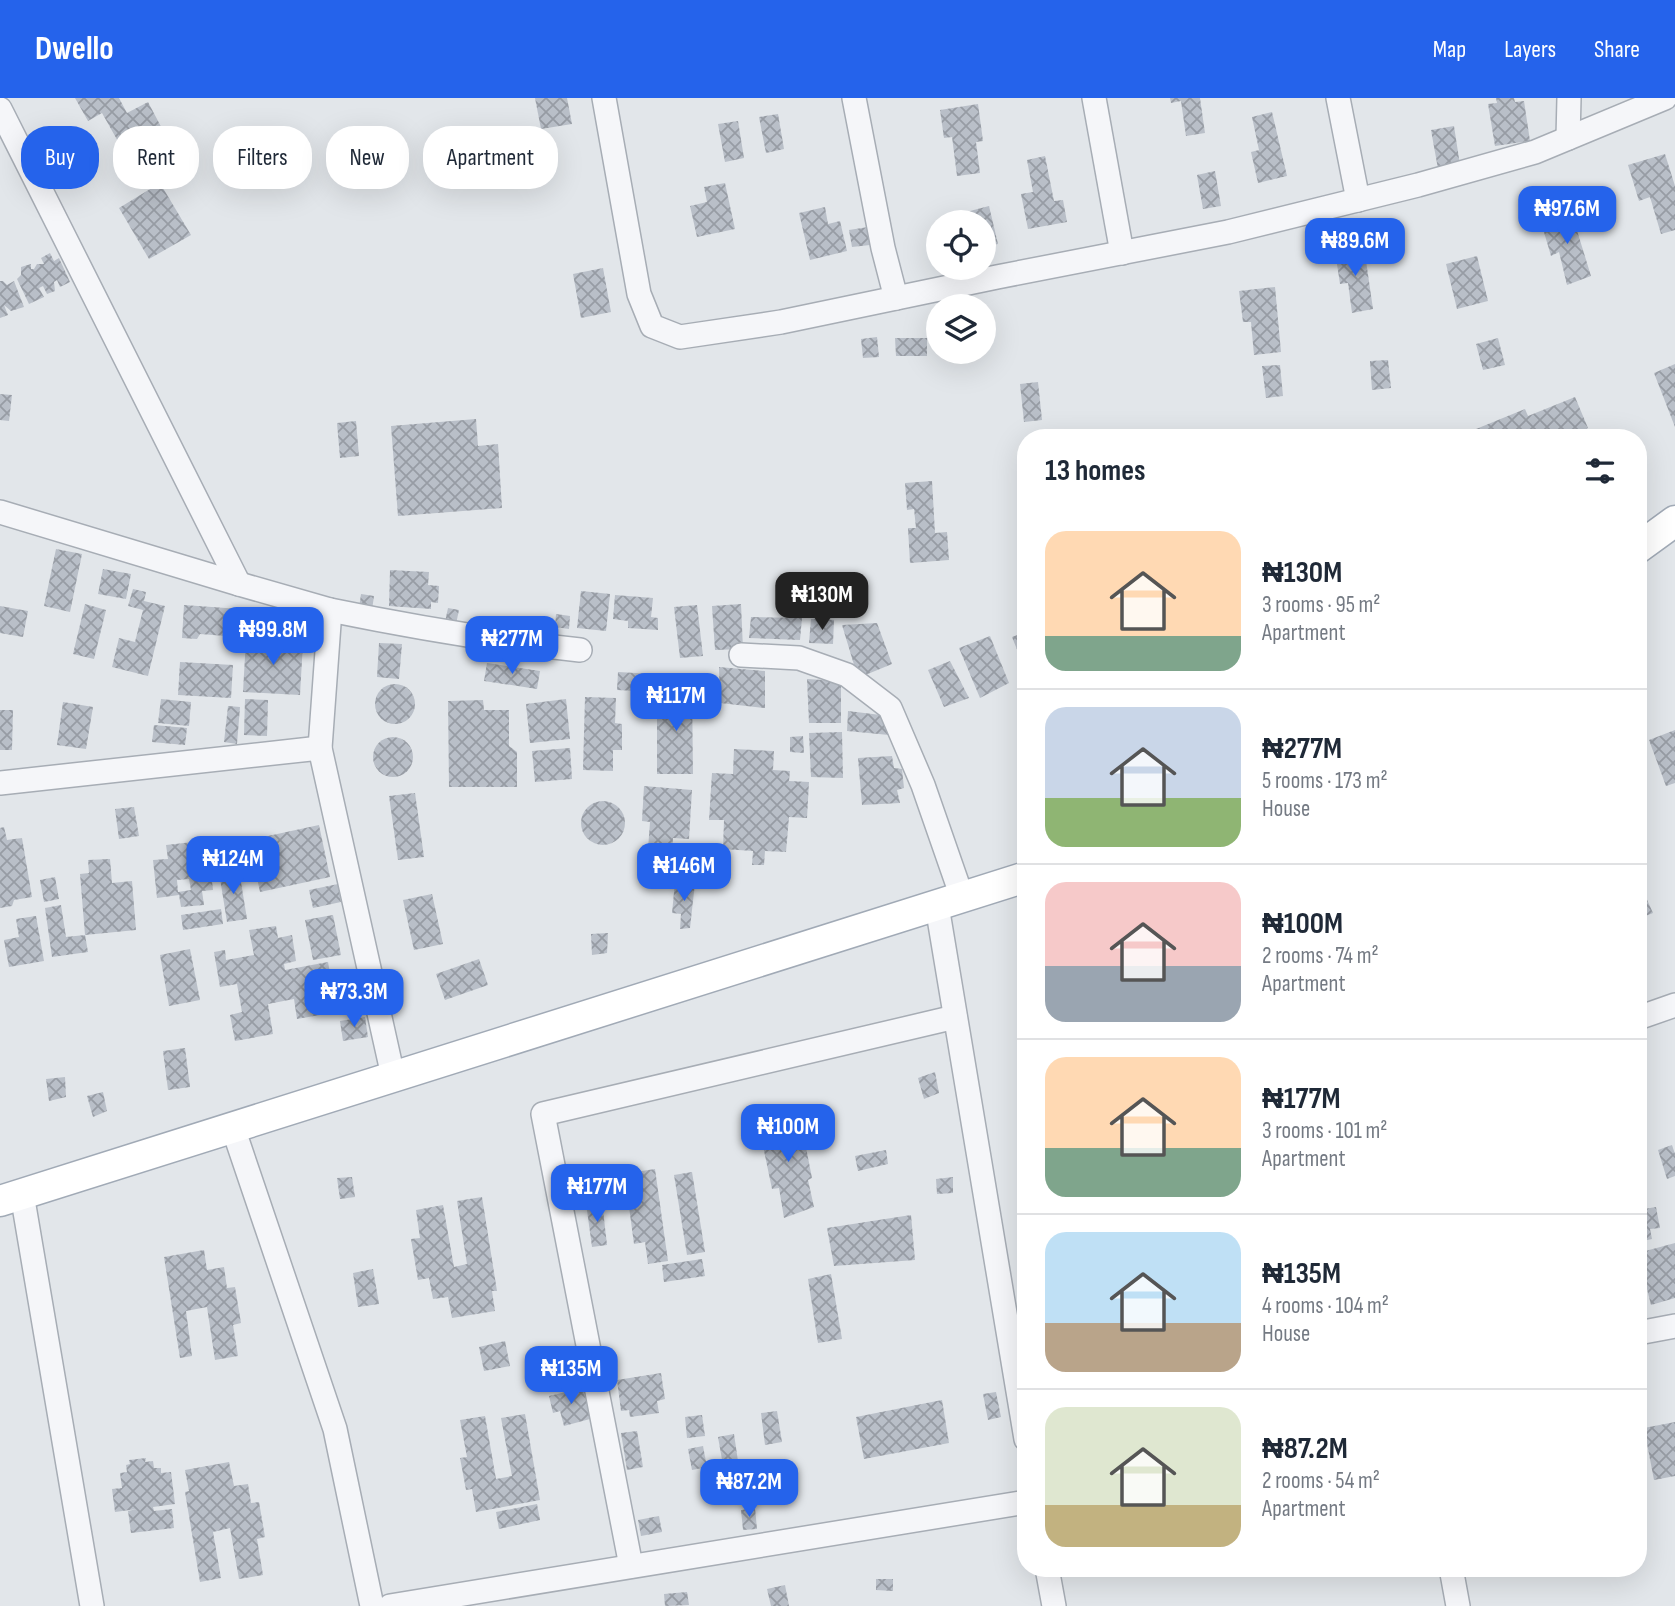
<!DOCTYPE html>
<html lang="en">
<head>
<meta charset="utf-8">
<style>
  :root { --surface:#fff; --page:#f2f2f3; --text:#1f2937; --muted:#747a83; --line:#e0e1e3; --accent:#2563eb }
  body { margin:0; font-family:"Sofia Sans Condensed",sans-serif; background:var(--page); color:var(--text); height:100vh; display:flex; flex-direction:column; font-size:26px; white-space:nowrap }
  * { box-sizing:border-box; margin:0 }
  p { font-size:23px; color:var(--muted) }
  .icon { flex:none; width:38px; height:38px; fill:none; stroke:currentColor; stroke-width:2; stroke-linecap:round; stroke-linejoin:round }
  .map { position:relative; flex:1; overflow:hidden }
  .side { position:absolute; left:1017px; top:331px; width:630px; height:1148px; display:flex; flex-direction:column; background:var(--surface); border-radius:28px; box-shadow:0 7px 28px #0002 }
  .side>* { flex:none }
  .top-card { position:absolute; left:21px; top:28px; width:665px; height:63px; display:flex; gap:14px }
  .buttons { position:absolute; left:926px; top:112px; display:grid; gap:14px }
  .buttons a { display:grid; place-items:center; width:70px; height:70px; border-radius:50%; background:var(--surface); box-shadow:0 7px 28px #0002; font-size:35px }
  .price { position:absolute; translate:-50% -60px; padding:0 16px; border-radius:14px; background:var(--accent); color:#fff; font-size:23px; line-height:46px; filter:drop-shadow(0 2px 4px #0008) }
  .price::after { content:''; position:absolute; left:50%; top:42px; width:21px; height:16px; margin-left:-10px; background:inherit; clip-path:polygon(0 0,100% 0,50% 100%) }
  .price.selected { background:#222; color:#fff }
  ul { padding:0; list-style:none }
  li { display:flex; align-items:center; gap:21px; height:175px; padding:0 28px }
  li+li { border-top:2px solid var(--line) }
  li span { display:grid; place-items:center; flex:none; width:196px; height:140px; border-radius:21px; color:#555 }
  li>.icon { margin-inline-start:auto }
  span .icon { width:84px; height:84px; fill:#fffc; stroke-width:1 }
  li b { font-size:30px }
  h2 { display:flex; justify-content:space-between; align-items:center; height:84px; padding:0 28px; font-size:30px }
  .chip { padding:0 24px; border-radius:28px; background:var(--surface); box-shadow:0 7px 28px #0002; font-size:24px; line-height:63px }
  .chip.selected { background:var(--accent); color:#fff }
  header { display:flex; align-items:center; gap:42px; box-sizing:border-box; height:98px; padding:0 35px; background:var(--accent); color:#fff }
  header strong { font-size:33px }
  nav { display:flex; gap:38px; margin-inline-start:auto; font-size:24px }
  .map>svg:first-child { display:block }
</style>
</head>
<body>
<header>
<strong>Dwello</strong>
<nav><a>Map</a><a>Layers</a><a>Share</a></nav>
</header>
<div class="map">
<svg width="1675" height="1508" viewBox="0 0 1675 1508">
  <defs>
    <pattern id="building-cross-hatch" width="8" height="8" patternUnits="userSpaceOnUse" patternTransform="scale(1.75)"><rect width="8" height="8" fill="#b9bfc8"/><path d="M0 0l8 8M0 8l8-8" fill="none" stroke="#979ca4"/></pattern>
  </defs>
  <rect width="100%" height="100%" fill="#e2e6ea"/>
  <g fill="url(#building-cross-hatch)" fill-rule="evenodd">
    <polygon points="75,0 119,0 127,15 148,4 167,40 128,61 102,15 88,23"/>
    <polygon points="535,0 567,0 572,26 541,31"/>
    <polygon points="1170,0 1200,0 1205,35 1186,38 1181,3 1171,5"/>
    <polygon points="1496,0 1514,0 1515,4 1524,3 1530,43 1495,48 1488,6 1497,5"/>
    <polygon points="978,6 983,43 976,44 980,75 957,78 952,39 944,40 940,12"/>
    <polygon points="1272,14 1287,78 1258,85 1251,54 1259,52 1252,19"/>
    <polygon points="778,16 784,51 766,55 759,19"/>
    <polygon points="738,23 744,60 725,64 718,26"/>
    <polygon points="1454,28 1460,67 1438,71 1431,32"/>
    <polygon points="1665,56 1675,88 1675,132 1661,136 1650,99 1639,103 1628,67"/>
    <polygon points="1045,58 1054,103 1063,102 1067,124 1028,131 1021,96 1033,94 1027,62"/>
    <polygon points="1215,73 1221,108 1203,111 1197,77"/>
    <polygon points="160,85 191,137 149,161 119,110"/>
    <polygon points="725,85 735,131 697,139 690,108 707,104 704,89"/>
    <polygon points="989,108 998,146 984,149 984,124 972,124 970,113"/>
    <polygon points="825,109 828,126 840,123 847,153 810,162 799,115"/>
    <polygon points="1571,113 1591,178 1567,187 1559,154 1551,158 1541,124"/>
    <polygon points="868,129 870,147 852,149 849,132"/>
    <polygon points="1364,149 1373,211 1352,215 1348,185 1340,186 1335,153"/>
    <polygon points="50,155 54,163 59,160 70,184 60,189 57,182 54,184 55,193 47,196 43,188 39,190 44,199 29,206 17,181 21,177 21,169 31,166 31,171 34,171 37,166 44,166 41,160"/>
    <polygon points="1477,158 1488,203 1457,211 1446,166"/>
    <polygon points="603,170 611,214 581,220 573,176"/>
    <polygon points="0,183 3,183 7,187 14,183 24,209 11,213 4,207 8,217 0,220"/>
    <polygon points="1275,189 1281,254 1254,257 1251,224 1243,224 1239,193"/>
    <polygon points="877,239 879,259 863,260 861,241"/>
    <polygon points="895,240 927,240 927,258 896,258"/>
    <polygon points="1498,240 1505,267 1483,272 1476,246"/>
    <polygon points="1388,262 1391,290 1372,292 1370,263"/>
    <polygon points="1675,266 1675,329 1654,275"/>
    <polygon points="1280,267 1283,298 1266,300 1262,268"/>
    <polygon points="1038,284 1042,322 1024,324 1020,286"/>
    <polygon points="0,296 12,297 9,323 0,322"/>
    <polygon points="1575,299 1588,330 1565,340 1454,340 1525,311 1528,318"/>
    <polygon points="476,321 478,348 498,346 502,410 398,418 391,328"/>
    <polygon points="356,323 359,358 340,360 337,325"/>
    <polygon points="1026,365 1026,393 1019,391 1017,366"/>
    <polygon points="932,383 935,435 947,434 949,462 910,465 908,430 916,430 914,411 907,412 905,385"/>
    <polygon points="56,451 82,456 70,514 44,508"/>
    <polygon points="103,471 131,476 126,501 98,496"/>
    <polygon points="390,472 429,474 428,487 439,488 438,505 431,504 431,511 389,508"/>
    <polygon points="133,491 146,494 144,503 165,508 148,578 112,569 119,540 135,544 143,512 128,508"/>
    <polygon points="581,493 610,496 606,533 577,530"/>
    <polygon points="361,496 374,498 372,512 359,510"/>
    <polygon points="615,497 653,500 651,519 658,520 658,532 628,530 628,523 613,521"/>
    <polygon points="85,506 106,512 94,561 73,556"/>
    <polygon points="741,506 743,551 715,552 712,508"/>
    <polygon points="184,507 240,511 238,539 200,536 197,541 182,540"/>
    <polygon points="697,507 703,558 680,560 674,509"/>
    <polygon points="0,508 28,513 23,539 0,535"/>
    <polygon points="448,510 459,512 456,526 445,524"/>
    <polygon points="556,516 570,518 569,531 555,529"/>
    <polygon points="751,519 802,520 800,542 749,540"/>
    <polygon points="811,521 834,522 833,546 809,545"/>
    <polygon points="877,525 892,566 858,580 842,527"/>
    <polygon points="1026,534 1026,557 1020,559 1012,539"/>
    <polygon points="990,538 1009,585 980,600 959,550"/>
    <polygon points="246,541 303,545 300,597 243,594"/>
    <polygon points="379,545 402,546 399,581 377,579"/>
    <polygon points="950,563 969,600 944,609 928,572"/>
    <polygon points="180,564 233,567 231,600 178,597"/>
    <polygon points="487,565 540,573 537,591 484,583"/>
    <polygon points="719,569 765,573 765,610 720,605"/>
    <polygon points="618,574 672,577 671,595 617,592"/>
    <polygon points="807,581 841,583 841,625 809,625"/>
    <polygon points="674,585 692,585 693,676 657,676 657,607 674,607"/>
    <circle cx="395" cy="606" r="20"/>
    <polygon points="585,599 616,600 615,625 622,626 622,652 613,652 613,673 583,672"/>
    <polygon points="161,601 191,604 189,628 158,625"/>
    <polygon points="245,601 268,602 267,638 244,637"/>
    <polygon points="566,601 570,641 530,645 526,606"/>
    <polygon points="483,602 484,612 509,612 509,648 517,654 517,689 449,689 448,603"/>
    <polygon points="63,604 93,609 86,651 57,647"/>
    <polygon points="228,608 240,609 237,646 224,644"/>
    <polygon points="0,612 13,612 12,652 0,652"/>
    <polygon points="848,613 889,618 889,637 847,633"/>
    <polygon points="154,627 187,630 185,647 152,644"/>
    <polygon points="1675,632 1675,685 1666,688 1649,642"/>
    <polygon points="842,634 843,680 811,679 809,635"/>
    <polygon points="803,638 804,655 790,654 790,639"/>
    <circle cx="393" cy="659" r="20"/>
    <polygon points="570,650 572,681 535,684 532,653"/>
    <polygon points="734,651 774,653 773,672 790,673 789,683 809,684 807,720 789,719 786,754 765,753 764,767 752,767 753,753 723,751 724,722 709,722 712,675 733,676"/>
    <polygon points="892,658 894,670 902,671 904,690 897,692 900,705 862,707 858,660"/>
    <polygon points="644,688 692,692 689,741 673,740 671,766 647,765 650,724 642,723"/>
    <polygon points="415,695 424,759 398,762 389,698"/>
    <circle cx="603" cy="725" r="22"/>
    <polygon points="134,709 139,738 119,741 115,711"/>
    <polygon points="319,727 330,779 260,794 249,742"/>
    <polygon points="4,729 7,742 22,740 32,799 14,802 12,808 0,810 0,730"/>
    <path d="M193,744l2,14 14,-2 4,36 -11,1 2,14 -23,2 -2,-12 -22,3 -4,-38 15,-1 -2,-14zM189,781l2,11 -13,2 -1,-12z"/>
    <polygon points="110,761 112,785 132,783 136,832 85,837 80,776 89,775 88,762"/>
    <polygon points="239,772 247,821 227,824 219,774"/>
    <polygon points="55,779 59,801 44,804 40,782"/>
    <polygon points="675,784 695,785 690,830 680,831 681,816 672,815"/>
    <polygon points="338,786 341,804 313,810 309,792"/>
    <polygon points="1640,786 1653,815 1638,821 1638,787"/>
    <polygon points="432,796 443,846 414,852 403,802"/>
    <polygon points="61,807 66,839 85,837 88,854 52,859 45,810"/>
    <polygon points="221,811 223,826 183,832 181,817"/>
    <polygon points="333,817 341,857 313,862 305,822"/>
    <polygon points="36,818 44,863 9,869 4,842 19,839 16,821"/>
    <polygon points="276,828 278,840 292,837 296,863 284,866 285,872 328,864 337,914 297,921 294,901 268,906 273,936 235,943 230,917 242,914 237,886 220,889 214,854 225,852 226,862 254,857 249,832"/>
    <polygon points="608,835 607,855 592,857 591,836"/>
    <polygon points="190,851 200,902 169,908 160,857"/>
    <polygon points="479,861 488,887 445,902 436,876"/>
    <polygon points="365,919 368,939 343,943 340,923"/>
    <polygon points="185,950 190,989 168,992 163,953"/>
    <polygon points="935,974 939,995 924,1001 918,980"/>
    <polygon points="65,979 66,999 49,1003 46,981"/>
    <polygon points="103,994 107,1013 93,1019 87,998"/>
    <polygon points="800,1019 812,1080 808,1082 814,1109 784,1120 779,1090 772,1091 759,1029"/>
    <polygon points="1672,1047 1675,1056 1675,1078 1667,1081 1658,1052"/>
    <polygon points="886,1052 888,1066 858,1073 855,1058"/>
    <polygon points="655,1071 668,1163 648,1166 645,1144 634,1146 629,1109 633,1108 628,1075"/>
    <polygon points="692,1074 705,1154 687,1157 674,1077"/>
    <polygon points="352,1079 355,1099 340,1101 337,1080"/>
    <polygon points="953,1079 953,1095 937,1096 936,1081"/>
    <polygon points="482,1099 497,1193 492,1193 495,1213 452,1220 448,1199 433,1201 429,1180 418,1182 411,1141 420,1140 416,1112 443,1107 454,1169 467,1166 457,1103"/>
    <polygon points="602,1103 607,1147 592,1149 586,1105"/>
    <polygon points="1656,1109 1660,1130 1650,1131 1652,1141 1638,1144 1638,1112"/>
    <polygon points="911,1117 915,1162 834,1168 827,1130"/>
    <polygon points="1675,1145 1675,1200 1651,1207 1638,1155"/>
    <polygon points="204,1152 207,1172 224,1169 227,1190 235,1189 241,1225 233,1227 238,1258 215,1262 207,1209 186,1213 192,1258 180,1260 164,1159"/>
    <polygon points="702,1161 705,1178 664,1184 662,1167"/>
    <polygon points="373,1171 379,1206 358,1209 353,1175"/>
    <polygon points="831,1176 842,1241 818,1245 808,1181"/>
    <polygon points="505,1243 510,1268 484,1273 479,1249"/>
    <polygon points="661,1275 665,1301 657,1303 659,1315 630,1319 629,1312 621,1313 617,1282"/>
    <polygon points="583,1290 590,1321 564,1328 560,1313 553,1315 549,1298"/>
    <polygon points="996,1294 1001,1319 988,1322 983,1296"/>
    <polygon points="942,1302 949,1345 864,1361 856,1319"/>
    <polygon points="777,1313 782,1344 765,1347 761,1315"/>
    <polygon points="525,1316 540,1402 476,1414 472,1391 466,1392 460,1360 467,1359 460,1322 485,1318 496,1381 512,1378 501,1320"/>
    <polygon points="702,1317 705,1338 687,1340 685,1319"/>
    <polygon points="1675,1324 1675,1378 1654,1382 1644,1330"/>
    <polygon points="637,1333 643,1369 627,1372 621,1335"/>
    <polygon points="734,1336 739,1370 724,1373 718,1339"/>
    <polygon points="703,1348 707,1369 692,1372 688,1351"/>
    <polygon points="146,1360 145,1364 153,1363 154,1370 161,1370 161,1375 171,1374 175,1406 153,1409 154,1413 172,1411 174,1430 131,1435 128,1413 137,1411 115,1414 112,1391 122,1390 120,1375 127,1374 126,1367 130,1366 129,1362"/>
    <polygon points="229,1364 234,1388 248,1386 251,1405 259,1404 265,1439 257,1441 263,1477 239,1481 230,1430 213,1434 221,1480 200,1484 185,1394 189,1393 185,1372"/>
    <polygon points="721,1371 724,1388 706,1391 703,1373"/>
    <polygon points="537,1406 540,1422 499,1431 496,1414"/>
    <polygon points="755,1410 757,1431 743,1432 741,1412"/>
    <polygon points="659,1418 662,1434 641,1438 638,1422"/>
    <polygon points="876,1481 893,1481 893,1493 876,1492"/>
    <polygon points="785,1487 789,1508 771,1508 767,1491"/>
    <polygon points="687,1494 689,1507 665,1508 664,1496"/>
  </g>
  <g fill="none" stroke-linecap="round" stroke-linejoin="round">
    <g stroke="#a7adb5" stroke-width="26">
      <g id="minor">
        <polyline points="604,0 639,196 652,228 680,239 781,224 997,179 1228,134 1418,87 1535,54 1665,0"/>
        <polyline points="854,0 883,150 896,200"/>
        <polyline points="1094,0 1122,155"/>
        <polyline points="1338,0 1358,102"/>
        <polyline points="0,11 239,486"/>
        <polyline points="1568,40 1569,0"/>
        <polyline points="0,414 239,486 330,512 320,650 393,978"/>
        <path d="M330,512c83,17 165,31 250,40"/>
        <polyline points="741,557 799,560 847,577 890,610 923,687 962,799"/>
        <polyline points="0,685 320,650"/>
        <polyline points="937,808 1026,1341"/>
        <polyline points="1638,920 1675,907"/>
        <polyline points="233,1030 335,1331 372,1508"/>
        <polyline points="22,1096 92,1508"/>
        <polyline points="1638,1235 1675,1228"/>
        <polyline points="631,1468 543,1016 955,919"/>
        <polyline points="1047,1470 1054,1508"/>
        <polyline points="1451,1470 1458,1508"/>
        <polyline points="390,1508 1026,1404"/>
      </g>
    </g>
    <g stroke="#a1aab6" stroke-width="33">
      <g id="major">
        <polyline points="1638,450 1675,423"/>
        <polyline points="0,1103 1026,779"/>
      </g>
    </g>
    <use href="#minor" stroke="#f5f6f9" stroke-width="23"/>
    <use href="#major" stroke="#fff" stroke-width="30"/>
  </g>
</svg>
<div class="buttons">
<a><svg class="icon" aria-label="locate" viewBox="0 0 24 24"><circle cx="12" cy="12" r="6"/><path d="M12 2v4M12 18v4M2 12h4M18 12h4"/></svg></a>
<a><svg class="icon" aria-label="layers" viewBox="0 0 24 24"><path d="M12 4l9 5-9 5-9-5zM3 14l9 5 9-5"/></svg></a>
</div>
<b class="price" style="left:1567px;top:148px">₦97.6M</b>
<b class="price" style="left:1355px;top:180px">₦89.6M</b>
<b class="price selected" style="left:822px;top:534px">₦130M</b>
<b class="price" style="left:273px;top:569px">₦99.8M</b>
<b class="price" style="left:512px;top:578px">₦277M</b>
<b class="price" style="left:676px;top:635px">₦117M</b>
<b class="price" style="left:233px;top:798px">₦124M</b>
<b class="price" style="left:684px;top:805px">₦146M</b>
<b class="price" style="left:354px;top:931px">₦73.3M</b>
<b class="price" style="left:788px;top:1066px">₦100M</b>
<b class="price" style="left:597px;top:1126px">₦177M</b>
<b class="price" style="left:571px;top:1308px">₦135M</b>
<b class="price" style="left:749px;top:1421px">₦87.2M</b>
<div class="top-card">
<a class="chip selected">Buy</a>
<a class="chip">Rent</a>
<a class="chip">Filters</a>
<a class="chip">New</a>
<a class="chip">Apartment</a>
</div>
<section class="side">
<h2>13 homes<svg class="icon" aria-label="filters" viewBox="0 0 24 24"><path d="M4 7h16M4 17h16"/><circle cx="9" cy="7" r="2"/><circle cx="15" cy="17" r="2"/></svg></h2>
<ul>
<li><span style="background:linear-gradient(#ffd9b3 75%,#7fa58c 0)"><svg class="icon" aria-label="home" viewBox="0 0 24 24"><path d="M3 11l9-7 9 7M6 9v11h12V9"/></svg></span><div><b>₦130M</b><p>3 rooms · 95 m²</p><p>Apartment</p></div></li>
<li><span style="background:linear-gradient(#c9d6e8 65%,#8fb573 0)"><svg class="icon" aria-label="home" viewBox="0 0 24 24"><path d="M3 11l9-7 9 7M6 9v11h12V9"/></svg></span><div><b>₦277M</b><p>5 rooms · 173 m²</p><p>House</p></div></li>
<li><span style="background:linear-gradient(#f6c9c9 60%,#9aa5b1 0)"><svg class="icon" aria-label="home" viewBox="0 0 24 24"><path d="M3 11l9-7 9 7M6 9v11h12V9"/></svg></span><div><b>₦100M</b><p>2 rooms · 74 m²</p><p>Apartment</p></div></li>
<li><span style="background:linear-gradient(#ffd9b3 65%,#7fa58c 0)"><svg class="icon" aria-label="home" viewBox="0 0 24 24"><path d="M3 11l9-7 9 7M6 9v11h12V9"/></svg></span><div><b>₦177M</b><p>3 rooms · 101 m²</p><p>Apartment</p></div></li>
<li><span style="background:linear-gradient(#bfe0f5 65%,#b9a48a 0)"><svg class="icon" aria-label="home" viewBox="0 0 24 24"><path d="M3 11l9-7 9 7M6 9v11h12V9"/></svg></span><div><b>₦135M</b><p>4 rooms · 104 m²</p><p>House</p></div></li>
<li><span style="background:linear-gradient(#dfe7d0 70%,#c2b280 0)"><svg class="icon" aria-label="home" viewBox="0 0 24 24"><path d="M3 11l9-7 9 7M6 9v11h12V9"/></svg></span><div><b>₦87.2M</b><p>2 rooms · 54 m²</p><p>Apartment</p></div></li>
</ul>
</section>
</div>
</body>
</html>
